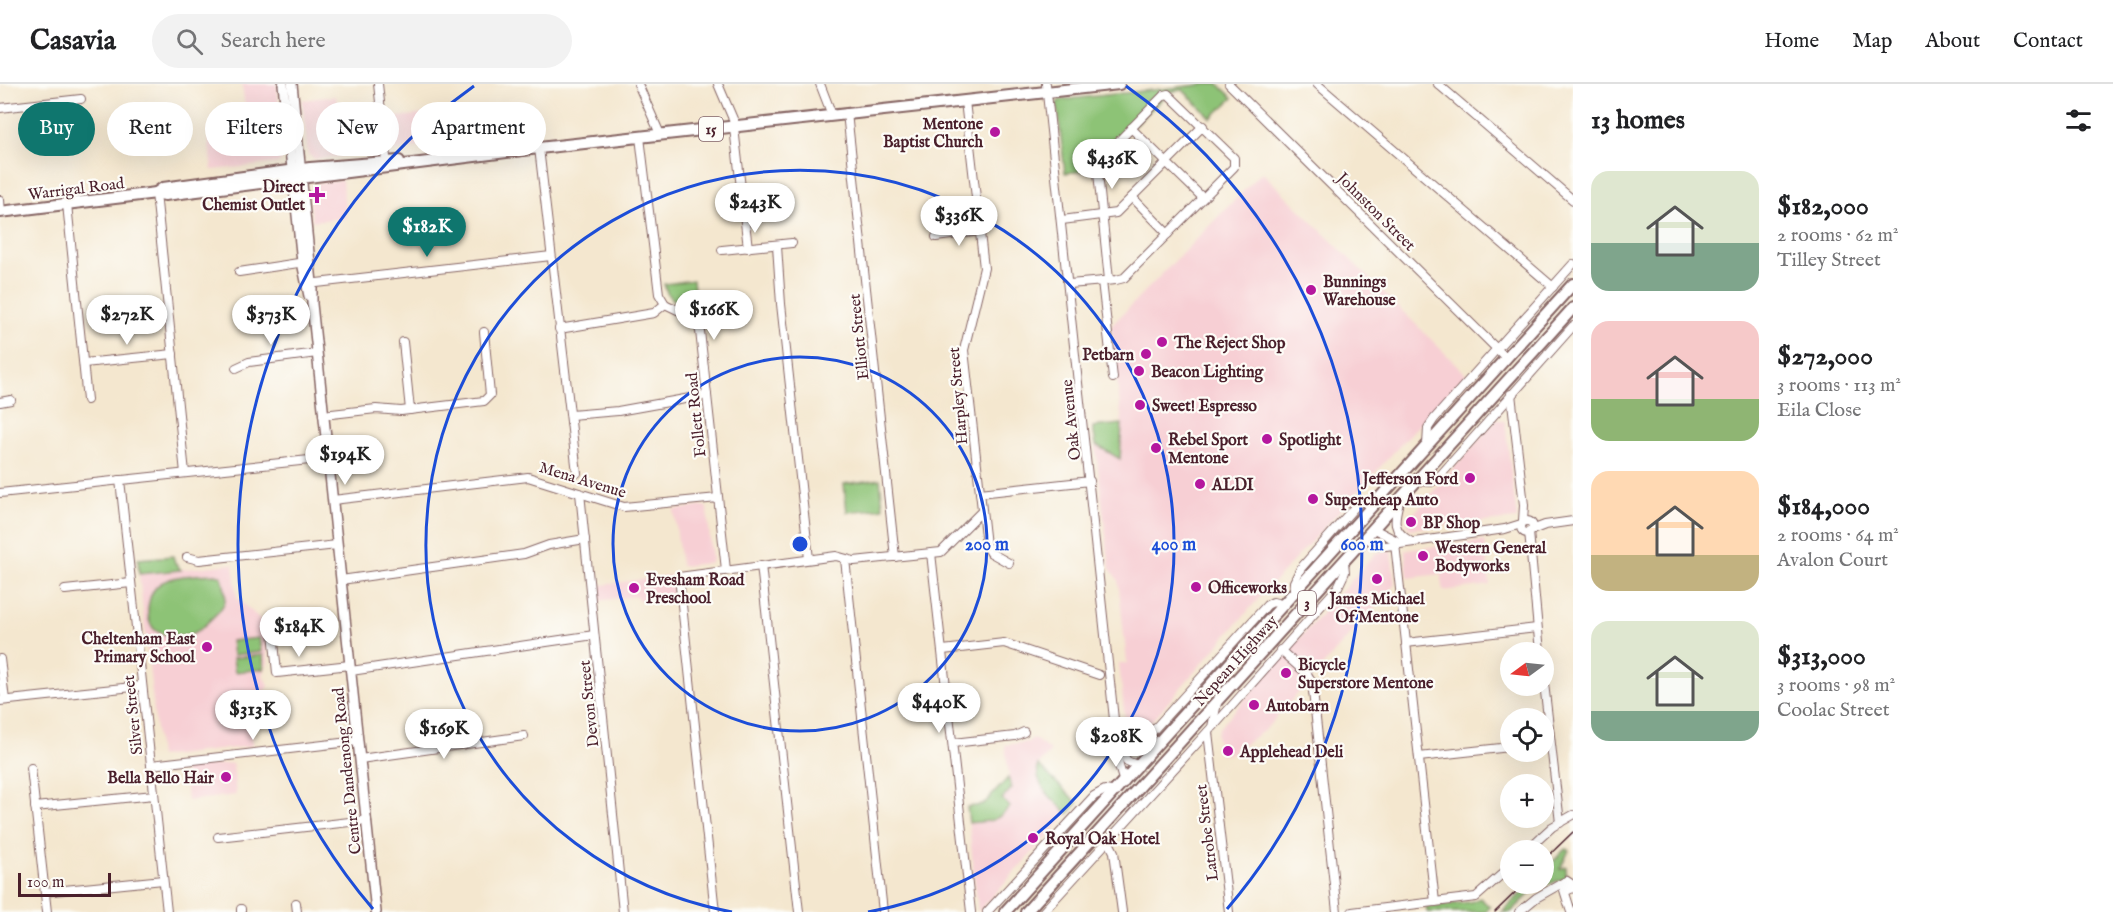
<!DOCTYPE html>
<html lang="en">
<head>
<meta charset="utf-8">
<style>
  :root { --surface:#fff; --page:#f2f2f2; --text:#202124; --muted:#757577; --line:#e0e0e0; --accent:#0f766e }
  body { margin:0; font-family:"IM FELL English",serif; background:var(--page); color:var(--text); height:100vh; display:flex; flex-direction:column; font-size:22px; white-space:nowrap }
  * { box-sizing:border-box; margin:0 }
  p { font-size:20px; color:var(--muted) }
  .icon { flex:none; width:33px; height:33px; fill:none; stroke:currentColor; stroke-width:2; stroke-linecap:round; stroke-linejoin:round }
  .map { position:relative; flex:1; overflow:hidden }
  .drawer { display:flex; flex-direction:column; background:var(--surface); width:540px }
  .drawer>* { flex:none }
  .banner { position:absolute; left:18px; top:18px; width:570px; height:54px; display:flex; gap:12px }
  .needle { width:39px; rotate:255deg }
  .fabs { position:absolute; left:1500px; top:558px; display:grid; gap:12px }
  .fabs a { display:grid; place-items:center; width:54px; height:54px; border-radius:50%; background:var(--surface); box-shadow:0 6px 24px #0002; font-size:30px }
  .scale { position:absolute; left:18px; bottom:15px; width:93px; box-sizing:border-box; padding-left:6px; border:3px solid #4a1f2b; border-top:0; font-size:16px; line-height:21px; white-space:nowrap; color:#4a1f2b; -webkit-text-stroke:4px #fdfcf7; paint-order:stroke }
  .price { position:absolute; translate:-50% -51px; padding:0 14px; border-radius:21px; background:#fff; color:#222; font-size:20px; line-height:39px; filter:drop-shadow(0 2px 3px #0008) }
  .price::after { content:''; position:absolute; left:50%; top:36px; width:18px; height:14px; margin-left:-9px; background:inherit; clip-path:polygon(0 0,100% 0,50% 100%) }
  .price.active { background:var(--accent); color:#fff }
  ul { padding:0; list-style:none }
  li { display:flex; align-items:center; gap:18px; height:150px; padding:0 18px }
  li span { display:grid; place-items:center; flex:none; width:168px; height:120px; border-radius:18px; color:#555 }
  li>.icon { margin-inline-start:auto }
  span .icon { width:72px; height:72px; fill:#fffc; stroke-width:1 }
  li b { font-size:26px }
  h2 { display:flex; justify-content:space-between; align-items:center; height:72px; padding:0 18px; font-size:26px }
  .chip { padding:0 21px; border-radius:27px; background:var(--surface); box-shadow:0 6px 24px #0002; font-size:21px; line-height:54px }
  .chip.active { background:var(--accent); color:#fff }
  header { display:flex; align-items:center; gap:36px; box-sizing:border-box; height:84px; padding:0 30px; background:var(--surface); border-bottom:2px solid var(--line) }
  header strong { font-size:28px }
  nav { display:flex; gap:33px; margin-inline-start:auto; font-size:21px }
  .search { width:420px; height:54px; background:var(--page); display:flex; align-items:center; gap:15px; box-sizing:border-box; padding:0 21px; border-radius:33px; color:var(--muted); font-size:22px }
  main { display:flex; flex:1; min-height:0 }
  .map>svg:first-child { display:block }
</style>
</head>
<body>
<header>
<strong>Casavia</strong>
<div class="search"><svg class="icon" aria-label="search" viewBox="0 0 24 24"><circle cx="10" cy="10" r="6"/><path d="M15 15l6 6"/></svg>Search here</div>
<nav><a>Home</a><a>Map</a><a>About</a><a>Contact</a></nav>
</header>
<main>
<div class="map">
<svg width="1573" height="828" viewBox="0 0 1573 828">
  <rect width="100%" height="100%" fill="#fdfcf7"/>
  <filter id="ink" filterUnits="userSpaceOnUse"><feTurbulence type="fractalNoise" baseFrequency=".0167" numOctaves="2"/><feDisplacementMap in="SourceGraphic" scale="12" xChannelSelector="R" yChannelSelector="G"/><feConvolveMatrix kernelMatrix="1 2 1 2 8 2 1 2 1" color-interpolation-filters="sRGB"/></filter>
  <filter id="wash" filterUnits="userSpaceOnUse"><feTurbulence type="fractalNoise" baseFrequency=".008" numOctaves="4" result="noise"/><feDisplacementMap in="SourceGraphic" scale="24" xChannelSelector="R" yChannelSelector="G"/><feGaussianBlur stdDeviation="1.35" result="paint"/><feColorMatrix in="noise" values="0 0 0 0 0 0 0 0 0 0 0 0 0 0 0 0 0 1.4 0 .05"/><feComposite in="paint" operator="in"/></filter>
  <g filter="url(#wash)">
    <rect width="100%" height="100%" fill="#f4e7cf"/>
    <g fill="#f7cfd4">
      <polygon points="242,0 277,0 284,73 279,79 212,86 207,44 247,39"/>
      <polygon points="336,12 339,41 361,38 364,70 314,75 308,70 302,16"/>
      <polygon points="427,30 431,62 392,67 389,34"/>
      <polygon points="1262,88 1466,290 1261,512 1128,664 1119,579 1127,579 1118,496 1110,485 1094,351 1119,374 1122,340 1111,242"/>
      <polygon points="342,96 346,134 312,137 310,109 314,100"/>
      <polygon points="1497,335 1505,338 1517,435 1409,445 1408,436"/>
      <polygon points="704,422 707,424 712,476 710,479 681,482 674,426"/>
      <polygon points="1485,457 1490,501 1443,507 1441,490 1408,494 1405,466"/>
      <polygon points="1391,466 1395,501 1265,646 1243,661 1235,662 1235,669 1221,671 1216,651 1219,644 1376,469"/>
      <polygon points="233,480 237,514 260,535 265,548 268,578 263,592 269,602 249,623 252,662 159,673 139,490"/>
      <polygon points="671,491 673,512 638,516 637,512 597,517 596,502"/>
      <polygon points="1033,654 1051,667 1038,681 1041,702 1068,730 978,828 967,723 983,721 1009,692 1005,661 1028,658"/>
      <polygon points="233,679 236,711 187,717 184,684"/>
    </g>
    <g fill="#8dc376" stroke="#6c7150" stroke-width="1.5">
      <polygon points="1208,0 1218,0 1233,14 1211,34 1183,6 1170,8 1094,79 1093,86 1065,89 1057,19 1060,16"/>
      <polygon points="693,196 695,216 674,216 668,211 664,200"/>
      <polygon points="1122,340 1120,375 1096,361 1093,343"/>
      <polygon points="880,395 883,424 847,428 844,400"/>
      <polygon points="173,472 175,479 181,486 139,490 138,475"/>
      <path d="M216,490l6,3c6,25 6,26 -13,44 -3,3 -7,7 -10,9 -10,7 -36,8 -45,-1 -11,-12 -6,-38 7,-46 14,-9 39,-8 55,-9z"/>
      <polygon points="259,554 261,568 233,571 231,557"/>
      <polygon points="263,571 264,585 235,588 233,574"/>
      <path d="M1038,681l40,38 -10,11c-15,-15 -34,-28 -30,-49z"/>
      <path d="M1008,694l4,10 -10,11 8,8c-15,16 -20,14 -41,16l-2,-16 16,-2z"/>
      <polygon points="1565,765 1569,766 1560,785 1566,783 1566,794 1535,805 1511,828 1502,828 1531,800 1544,800 1544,787"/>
      <polygon points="1480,814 1490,823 1485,828 1427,828 1426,823 1470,818"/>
    </g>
  </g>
  <g filter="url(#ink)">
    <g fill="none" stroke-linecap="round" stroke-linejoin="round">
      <g stroke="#866564" stroke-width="10">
        <g id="minor">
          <polyline points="378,0 387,82"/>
          <polyline points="638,0 660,50"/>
          <polyline points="718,0 733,35 748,164"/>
          <polyline points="820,0 832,31"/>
          <polyline points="1046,0 1119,682 1124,699"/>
          <polyline points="1229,0 1506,274"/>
          <polyline points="1317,0 1553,203"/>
          <polyline points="1438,0 1573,116"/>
          <polyline points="965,17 984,184 964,266 986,461 991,469 1009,479"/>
          <polyline points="0,24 81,15"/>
          <polyline points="847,29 895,473"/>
          <polyline points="1131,44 1203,114"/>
          <polyline points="640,53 659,210 665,220 694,234 700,247 726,486"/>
          <polyline points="539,64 577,389"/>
          <polyline points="156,109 185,389"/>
          <polyline points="1132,113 1168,150"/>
          <polyline points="0,116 1,128"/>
          <polyline points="67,120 87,316"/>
          <polyline points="1062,136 1116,129 1203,42"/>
          <polyline points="936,153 980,147"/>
          <polyline points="777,162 781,220 809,475"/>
          <polyline points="722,166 792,159"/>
          <polyline points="239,188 305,178"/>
          <polyline points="1102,197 1113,294"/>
          <polyline points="308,200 551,172"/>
          <polyline points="1069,200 1116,196 1124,194 1234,83 1234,74 1168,10 1164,11 1097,79 1109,196"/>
          <polyline points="559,245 654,229 665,220"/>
          <polyline points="403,258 410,326"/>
          <polyline points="84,279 173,270"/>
          <polyline points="236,284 249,278 317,269"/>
          <polyline points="1511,310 1524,421 1523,437"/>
          <polyline points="0,318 11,316"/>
          <polyline points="323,331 376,325 401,327 484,317 490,311 484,248"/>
          <polyline points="571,331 618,327 707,311"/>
          <polyline points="1427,361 1428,344 1434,335 1573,180"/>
          <polyline points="120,396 167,828"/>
          <polyline points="1418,397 1431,398 1437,395 1573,242"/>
          <polyline points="0,409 328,374"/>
          <polyline points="580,409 623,828"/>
          <polyline points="980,409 1090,397"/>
          <polyline points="333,416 528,393 624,423 718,414"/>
          <path d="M1399,418c-5,18 -7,29 11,39"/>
          <circle cx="1527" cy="443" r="6"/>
          <polyline points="1374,445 1399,458"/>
          <polyline points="1532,446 1545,441 1573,437"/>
          <polyline points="1529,448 1540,568"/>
          <polyline points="1366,453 1375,460 1386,462 1505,445 1521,440"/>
          <polyline points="1395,460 1435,818"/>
          <polyline points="931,469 971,828"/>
          <polyline points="187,473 199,476 337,461"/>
          <polyline points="845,475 883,828"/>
          <polyline points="761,481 799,828"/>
          <polyline points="341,496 524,470 549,461 585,455"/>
          <polyline points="65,506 131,499"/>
          <polyline points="1295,508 1294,498 1301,484 1360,417 1373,421"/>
          <polyline points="272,537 277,589 350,581"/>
          <polyline points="1406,559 1537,544"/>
          <polyline points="943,566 1004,559 1099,591"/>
          <polyline points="1280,566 1307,590 1312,598 1337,828"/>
          <polyline points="0,575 5,616"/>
          <polyline points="351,587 594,551"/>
          <polyline points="1544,599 1560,739"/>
          <polyline points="0,617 142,602"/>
          <polyline points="1213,643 1338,503 1345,488 1344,478"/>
          <polyline points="1208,648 1229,828"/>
          <polyline points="953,659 1015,652 1024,648"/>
          <polyline points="1120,665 1127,677 1139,682"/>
          <polyline points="1148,672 1146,661 1149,651 1267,521 1273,518 1285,521"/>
          <polyline points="1419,673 1510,663"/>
          <polyline points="360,675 524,652"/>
          <polyline points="151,681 358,657"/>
          <polyline points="31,684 47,828"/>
          <polyline points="35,723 154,711"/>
          <polyline points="218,753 367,736"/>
          <polyline points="1108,756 1114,768 1122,828"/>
          <polyline points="1527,766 1552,743 1573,731"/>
          <polyline points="1573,801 1567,797 1562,802 1566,807 1573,804"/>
          <polyline points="1564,806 1571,828"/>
          <polyline points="45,808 163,796"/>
          <polyline points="296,819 297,828"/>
          <polyline points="241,825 241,828"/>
          <polyline points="715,828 679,493 836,472 854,477 941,468 982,427"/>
          <polyline points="987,828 1094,712 1105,706 1116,708"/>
          <polyline points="1043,828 1212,643 1217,619"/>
          <polyline points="1352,828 1476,813 1510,783"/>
          <polyline points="1519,828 1536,814 1564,798"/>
        </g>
      </g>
      <g stroke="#866564" stroke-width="12">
        <g id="major">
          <polyline points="283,0 302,178 309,212"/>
          <polyline points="292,0 312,199 312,220 376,828"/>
        </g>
      </g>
      <g stroke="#866564" stroke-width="14">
        <g id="highway">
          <polyline points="156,109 163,104 310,84 399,77"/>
          <polyline points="0,128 156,109 165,111 539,64 1119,0"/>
          <polyline points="1005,828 1573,200"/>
          <polyline points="1026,828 1573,224"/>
        </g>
      </g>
      <use href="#minor" stroke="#fff" stroke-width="8"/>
      <use href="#major" stroke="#fff" stroke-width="9"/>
      <use href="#highway" stroke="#fff" stroke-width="10"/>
      <g stroke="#4a1f2b" stroke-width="1.5">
        <polyline points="1544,776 1573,748"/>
        <polyline points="1495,828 1524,800"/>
      </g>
    </g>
  </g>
  <g fill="none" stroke="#1d4ed8" stroke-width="3">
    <circle cx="800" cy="460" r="187"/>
    <path d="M732 828A374 374 0 1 1 868 828"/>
    <path d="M373 825A562 562 0 0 1 474 2M1126 2A562 562 0 0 1 1227 825"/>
  </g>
  <g fill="#b5179e" stroke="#fdfcf7" stroke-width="2">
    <circle cx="995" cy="48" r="6"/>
    <path d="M314 102h6v6h6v6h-6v6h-6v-6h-6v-6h6z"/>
    <circle cx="1311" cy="206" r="6"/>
    <circle cx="1162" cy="258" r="6"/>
    <circle cx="1146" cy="270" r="6"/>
    <circle cx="1139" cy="287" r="6"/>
    <circle cx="1140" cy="321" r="6"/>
    <circle cx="1267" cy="355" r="6"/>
    <circle cx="1156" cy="364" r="6"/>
    <circle cx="1470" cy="394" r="6"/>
    <circle cx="1200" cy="400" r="6"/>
    <circle cx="1313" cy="415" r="6"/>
    <circle cx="1411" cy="438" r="6"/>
    <circle cx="1423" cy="472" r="6"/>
    <circle cx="1377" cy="495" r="6"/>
    <circle cx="1196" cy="503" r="6"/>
    <circle cx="634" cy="504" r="6"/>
    <circle cx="207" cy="563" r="6"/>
    <circle cx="1286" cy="589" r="6"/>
    <circle cx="1254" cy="621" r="6"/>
    <circle cx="1228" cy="667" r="6"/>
    <circle cx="226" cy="693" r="6"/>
    <circle cx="1033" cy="754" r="6"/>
  </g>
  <g text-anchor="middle" stroke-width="4.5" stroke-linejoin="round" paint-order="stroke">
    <g fill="#fdfcf7" stroke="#806168" stroke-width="1.5">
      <rect x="699" y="33" width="24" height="24" rx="4.5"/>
      <rect x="1298" y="507" width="18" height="24" rx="4.5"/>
    </g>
    <g font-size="15" font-weight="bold" fill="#4a1f2b">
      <text x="711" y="50">15</text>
      <text x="1307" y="524">3</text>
    </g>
    <g font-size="16" font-weight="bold" fill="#4a1f2b" stroke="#fdfcf7" text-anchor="start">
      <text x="983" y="45" text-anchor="end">Mentone<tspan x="983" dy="18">Baptist Church</tspan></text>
      <text x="305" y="108" text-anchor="end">Direct<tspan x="305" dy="18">Chemist Outlet</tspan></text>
      <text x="1323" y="203">Bunnings<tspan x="1323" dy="18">Warehouse</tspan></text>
      <text x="1174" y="264">The Reject Shop</text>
      <text x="1134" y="276" text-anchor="end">Petbarn</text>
      <text x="1151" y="293">Beacon Lighting</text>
      <text x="1152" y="327">Sweet! Espresso</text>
      <text x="1168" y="361">Rebel Sport<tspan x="1168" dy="18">Mentone</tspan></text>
      <text x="1279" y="361">Spotlight</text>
      <text x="1458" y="400" text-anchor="end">Jefferson Ford</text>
      <text x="1212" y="406">ALDI</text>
      <text x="1325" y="421">Supercheap Auto</text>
      <text x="1423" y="444">BP Shop</text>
      <text x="1435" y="469">Western General<tspan x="1435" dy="18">Bodyworks</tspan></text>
      <text x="646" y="501">Evesham Road<tspan x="646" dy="18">Preschool</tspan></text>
      <text x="1208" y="509">Officeworks</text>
      <text x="1377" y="520" text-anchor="middle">James Michael<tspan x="1377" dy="18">Of Mentone</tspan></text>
      <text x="195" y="560" text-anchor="end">Cheltenham East<tspan x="195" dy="18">Primary School</tspan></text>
      <text x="1298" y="586">Bicycle<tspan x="1298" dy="18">Superstore Mentone</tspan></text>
      <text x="1266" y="627">Autobarn</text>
      <text x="1240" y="673">Applehead Deli</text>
      <text x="214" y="699" text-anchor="end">Bella Bello Hair</text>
      <text x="1045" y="760">Royal Oak Hotel</text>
    </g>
    <g font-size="16" fill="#4a1f2b" stroke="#fdfcf7">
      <text transform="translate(76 104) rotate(-7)" y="6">Warrigal Road</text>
      <text transform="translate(1377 127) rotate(45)" y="6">Johnston Street</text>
      <text transform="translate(858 253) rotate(-96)" y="6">Elliott Street</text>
      <text transform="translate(957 312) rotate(-95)" y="6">Harpley Street</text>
      <text transform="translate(695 331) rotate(-96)" y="6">Follett Road</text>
      <text transform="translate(1070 336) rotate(-96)" y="6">Oak Avenue</text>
      <text transform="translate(583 395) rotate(17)" y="6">Mena Avenue</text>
      <text transform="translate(1235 576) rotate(-48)" y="6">Nepean Highway</text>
      <text transform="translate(588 620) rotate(-96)" y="6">Devon Street</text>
      <text transform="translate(132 631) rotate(-96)" y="6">Silver Street</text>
      <text transform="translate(346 687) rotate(-96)" y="6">Centre Dandenong Road</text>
      <text transform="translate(1206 749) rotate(-97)" y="6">Latrobe Street</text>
    </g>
  </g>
  <circle cx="800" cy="460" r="9" fill="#1d4ed8" stroke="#fdfcf7" stroke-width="3"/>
  <g font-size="18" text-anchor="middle" font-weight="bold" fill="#1d4ed8" stroke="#fdfcf7" stroke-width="4.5" stroke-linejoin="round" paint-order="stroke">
    <text x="987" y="466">200 m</text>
    <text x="1174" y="466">400 m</text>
    <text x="1362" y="466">600 m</text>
  </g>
</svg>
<div class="fabs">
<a><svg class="needle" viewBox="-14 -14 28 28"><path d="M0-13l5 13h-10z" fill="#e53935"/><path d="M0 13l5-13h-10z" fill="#757577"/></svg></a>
<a><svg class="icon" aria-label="locate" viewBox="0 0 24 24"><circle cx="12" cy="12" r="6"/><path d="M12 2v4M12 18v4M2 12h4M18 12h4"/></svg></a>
<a>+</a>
<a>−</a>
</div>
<div class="scale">100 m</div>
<b class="price" style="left:1112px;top:106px">$436K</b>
<b class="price" style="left:755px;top:150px">$243K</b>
<b class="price" style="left:959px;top:163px">$336K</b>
<b class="price active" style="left:427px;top:174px">$182K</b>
<b class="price" style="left:714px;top:257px">$166K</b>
<b class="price" style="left:127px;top:262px">$272K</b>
<b class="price" style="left:271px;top:262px">$373K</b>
<b class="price" style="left:345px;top:402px">$194K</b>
<b class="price" style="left:299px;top:574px">$184K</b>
<b class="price" style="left:939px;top:650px">$440K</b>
<b class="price" style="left:253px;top:657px">$313K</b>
<b class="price" style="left:444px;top:676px">$169K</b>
<b class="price" style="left:1116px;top:684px">$208K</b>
<div class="banner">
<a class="chip active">Buy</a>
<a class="chip">Rent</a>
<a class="chip">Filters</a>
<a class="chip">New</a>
<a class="chip">Apartment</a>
</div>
</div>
<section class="drawer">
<h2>13 homes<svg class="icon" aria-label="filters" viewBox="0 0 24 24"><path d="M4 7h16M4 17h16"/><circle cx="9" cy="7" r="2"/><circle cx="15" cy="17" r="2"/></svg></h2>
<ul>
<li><span style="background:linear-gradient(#dfe7d0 60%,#7fa58c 0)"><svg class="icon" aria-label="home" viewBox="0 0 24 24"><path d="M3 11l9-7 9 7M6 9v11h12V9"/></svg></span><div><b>$182,000</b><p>2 rooms · 62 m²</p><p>Tilley Street</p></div></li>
<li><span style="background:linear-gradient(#f6c9c9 65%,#8fb573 0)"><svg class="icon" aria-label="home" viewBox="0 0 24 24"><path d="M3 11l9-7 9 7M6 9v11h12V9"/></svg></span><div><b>$272,000</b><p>3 rooms · 113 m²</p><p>Eila Close</p></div></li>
<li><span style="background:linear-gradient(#ffd9b3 70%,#c2b280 0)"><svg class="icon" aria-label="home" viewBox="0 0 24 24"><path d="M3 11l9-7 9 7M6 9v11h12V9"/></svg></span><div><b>$184,000</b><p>2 rooms · 64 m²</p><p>Avalon Court</p></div></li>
<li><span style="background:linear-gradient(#dfe7d0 75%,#7fa58c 0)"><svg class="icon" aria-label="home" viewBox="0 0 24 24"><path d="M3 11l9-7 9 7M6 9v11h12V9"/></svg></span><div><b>$313,000</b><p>3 rooms · 98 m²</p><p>Coolac Street</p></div></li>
</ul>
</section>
</main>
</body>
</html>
